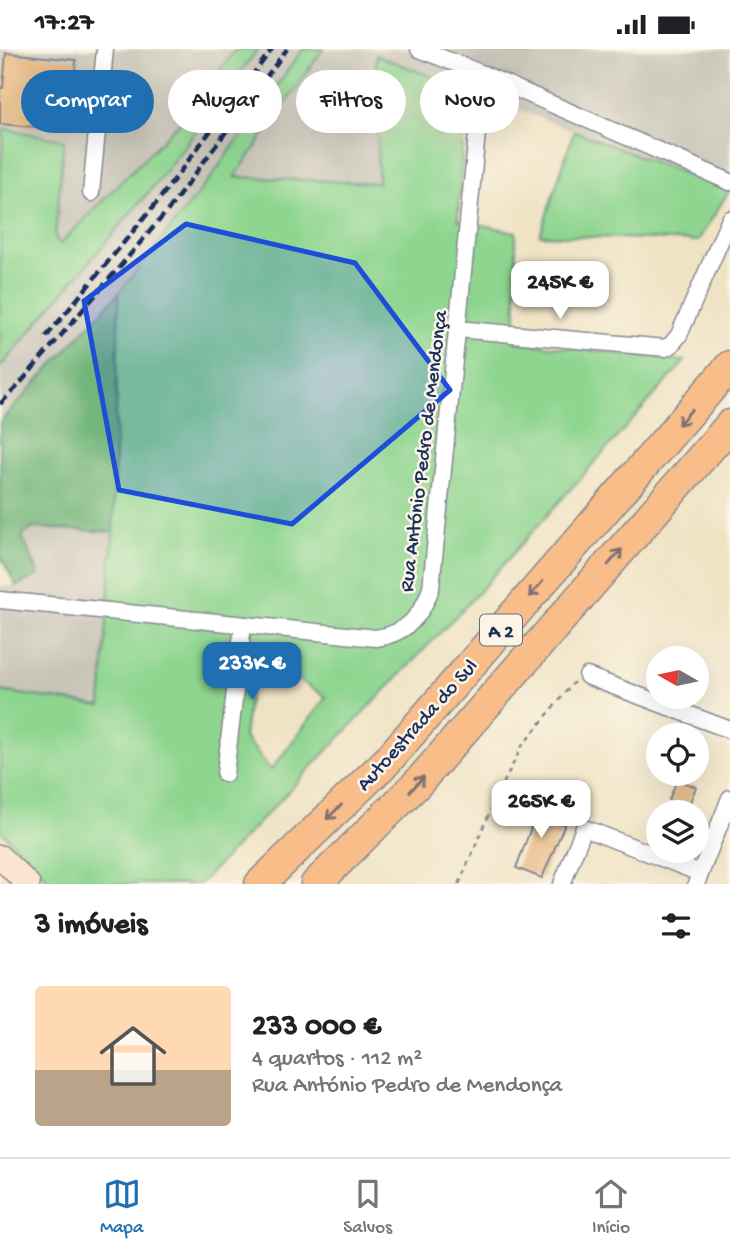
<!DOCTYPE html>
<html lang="pt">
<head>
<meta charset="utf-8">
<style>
  :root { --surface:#fff; --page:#f2f2f2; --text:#202124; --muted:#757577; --line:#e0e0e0; --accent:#1f6fb2 }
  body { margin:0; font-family:"Gochi Hand",sans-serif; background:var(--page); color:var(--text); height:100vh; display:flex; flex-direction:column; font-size:26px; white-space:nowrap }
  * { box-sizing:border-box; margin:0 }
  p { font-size:23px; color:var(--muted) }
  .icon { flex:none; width:38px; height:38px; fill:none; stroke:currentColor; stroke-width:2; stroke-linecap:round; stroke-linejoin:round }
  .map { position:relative; height:835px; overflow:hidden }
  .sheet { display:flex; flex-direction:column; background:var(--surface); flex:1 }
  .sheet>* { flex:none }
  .banner { position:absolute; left:21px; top:21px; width:690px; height:63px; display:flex; gap:14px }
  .needle { width:46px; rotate:279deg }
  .tools { position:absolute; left:646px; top:597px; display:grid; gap:14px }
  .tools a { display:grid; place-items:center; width:63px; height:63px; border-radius:50%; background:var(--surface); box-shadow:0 7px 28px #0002; font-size:35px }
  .price { position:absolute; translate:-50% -60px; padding:0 16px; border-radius:14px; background:#fff; color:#222; font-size:23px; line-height:46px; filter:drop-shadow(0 2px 4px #0008) }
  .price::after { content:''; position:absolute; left:50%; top:42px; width:21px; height:16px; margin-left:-10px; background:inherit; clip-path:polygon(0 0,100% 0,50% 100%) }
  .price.active { background:var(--accent); color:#fff }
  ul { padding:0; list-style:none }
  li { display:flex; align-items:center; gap:21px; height:175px; padding:0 35px }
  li+li { border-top:2px solid var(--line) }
  li span { display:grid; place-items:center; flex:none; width:196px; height:140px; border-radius:7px; color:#555 }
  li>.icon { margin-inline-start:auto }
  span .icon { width:84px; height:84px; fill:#fffc; stroke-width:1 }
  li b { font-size:30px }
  h2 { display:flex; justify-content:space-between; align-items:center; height:84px; padding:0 35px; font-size:30px }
  .pill { padding:0 24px; border-radius:32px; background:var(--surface); box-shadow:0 7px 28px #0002; font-size:24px; line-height:63px }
  .pill.active { background:var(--accent); color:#fff }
  .status { display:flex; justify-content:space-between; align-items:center; height:49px; padding:0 35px; background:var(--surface); direction:ltr }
  .status svg { height:19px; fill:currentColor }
  .dock { display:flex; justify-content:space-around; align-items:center; height:98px; border-top:2px solid var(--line); background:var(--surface); font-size:19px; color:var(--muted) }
  .dock a { display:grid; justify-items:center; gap:4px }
  .dock .active { color:var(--accent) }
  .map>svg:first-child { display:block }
</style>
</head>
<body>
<div class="status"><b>17:27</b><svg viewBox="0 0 49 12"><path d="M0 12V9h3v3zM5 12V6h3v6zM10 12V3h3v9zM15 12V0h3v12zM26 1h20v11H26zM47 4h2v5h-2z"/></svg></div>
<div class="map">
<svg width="730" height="835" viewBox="0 0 730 835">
  <rect width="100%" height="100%" fill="#fcf5e5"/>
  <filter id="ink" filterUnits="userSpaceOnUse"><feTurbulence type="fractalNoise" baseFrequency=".0143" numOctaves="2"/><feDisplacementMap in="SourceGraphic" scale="14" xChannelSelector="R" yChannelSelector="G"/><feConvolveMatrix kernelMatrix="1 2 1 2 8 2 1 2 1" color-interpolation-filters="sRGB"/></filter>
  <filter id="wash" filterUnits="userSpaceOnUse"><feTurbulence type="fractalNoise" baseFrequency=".00686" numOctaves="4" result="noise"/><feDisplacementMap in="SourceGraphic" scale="28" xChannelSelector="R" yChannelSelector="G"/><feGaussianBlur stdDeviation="1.57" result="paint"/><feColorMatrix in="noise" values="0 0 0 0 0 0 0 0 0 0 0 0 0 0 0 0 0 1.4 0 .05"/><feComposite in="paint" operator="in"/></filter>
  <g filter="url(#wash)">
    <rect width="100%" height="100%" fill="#f0e3c4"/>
    <g fill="#c8c4b8">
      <polygon points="0,0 236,0 185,68 0,260"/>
      <polygon points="258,0 304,0 212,127 119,244 0,373 0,318 157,133"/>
      <polygon points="323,0 730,0 730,142 377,6 378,134 234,128"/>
      <polygon points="33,479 113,483 101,658 0,642 0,537 16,537 22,487"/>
    </g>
    <g fill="#8ed590" stroke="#548277" stroke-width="2" fill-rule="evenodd">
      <polygon points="236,0 258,0 157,133 0,318 0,130 4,80 64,91 55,188 60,195 185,68"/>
      <path d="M303,0h20l-88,128 143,6 -2,-128 90,35 -8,130 58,12v110l169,19 -209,234 -276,289h-148l-52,-54v-139l101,15 12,-174 6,-239 93,-117zM255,604l71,44 -55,73 -27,-33z"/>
      <polygon points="574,82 729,142 698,192 540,186"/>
    </g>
    <polygon fill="#72b67a" stroke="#46726c" stroke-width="2" points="119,244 113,483 33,479 22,487 39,526 16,537 0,506 0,373"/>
    <g id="blocks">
      <g fill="#e3b075">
        <polygon points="6,4 76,11 70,81 0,75 0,39 3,39"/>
        <polygon points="677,731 696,738 688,758 669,751"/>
        <polygon points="537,751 549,756 548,758 566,765 562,774 565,775 542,829 516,819 531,779 530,778 536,763 533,762"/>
      </g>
    </g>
  </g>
  <g filter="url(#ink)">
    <use href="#blocks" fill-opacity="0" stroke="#868991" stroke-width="2"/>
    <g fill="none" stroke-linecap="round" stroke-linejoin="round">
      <g stroke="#868991" stroke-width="19">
        <g id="street">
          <polyline points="419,0 483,25 730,133"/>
          <polyline points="91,144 105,0"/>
          <polyline points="457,280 665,299 671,296 679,286 730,170"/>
          <path d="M0,551l376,38c30,-4 46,-22 55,-50l52,-514"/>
          <polyline points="587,627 730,681"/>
          <polyline points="225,725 243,576"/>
          <polyline points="562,835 584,779 700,824"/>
          <polyline points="696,835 730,749"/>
        </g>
      </g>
      <g stroke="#868991" stroke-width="26">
        <polyline id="secondary" points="0,808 28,835"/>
      </g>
      <g stroke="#868991" stroke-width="33">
        <g id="highway">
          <polyline points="260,835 387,712 730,317"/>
          <polyline points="316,835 417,735 730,376"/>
        </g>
      </g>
      <polyline stroke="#868991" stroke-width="2.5" stroke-dasharray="5 5" stroke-linecap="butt" points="459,835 494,753 522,697 574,633"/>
      <use href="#street" stroke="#fff" stroke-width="16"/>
      <use href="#secondary" stroke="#fce5d0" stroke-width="23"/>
      <use href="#highway" stroke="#f8bd89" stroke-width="30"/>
      <g stroke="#1b2f5e" stroke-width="4.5" stroke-dasharray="10 5" stroke-linecap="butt">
        <polyline points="46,288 158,152 272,0"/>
        <polyline points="0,355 16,339 169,160 287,0"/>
      </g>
    </g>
    <defs><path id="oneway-shaft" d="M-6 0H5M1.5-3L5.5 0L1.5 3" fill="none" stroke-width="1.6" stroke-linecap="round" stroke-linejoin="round" transform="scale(1.75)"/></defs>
    <g stroke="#7e6f71">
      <use href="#oneway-shaft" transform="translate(685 368) rotate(131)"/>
      <use href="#oneway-shaft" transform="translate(615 508) rotate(-49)"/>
      <use href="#oneway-shaft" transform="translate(536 540) rotate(131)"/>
      <use href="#oneway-shaft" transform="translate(417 735) rotate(-47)"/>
      <use href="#oneway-shaft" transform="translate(334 763) rotate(136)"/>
    </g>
  </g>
  <path fill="#1d4ed8" fill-opacity="0.2" stroke="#1d4ed8" stroke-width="5" stroke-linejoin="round" d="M186,175l169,39 95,127 -158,134 -173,-34 -35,-189z"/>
  <g text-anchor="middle" stroke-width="5" stroke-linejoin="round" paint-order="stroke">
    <rect fill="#fcf5e5" stroke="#5e6a86" stroke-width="2" x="480" y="565.5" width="42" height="31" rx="5"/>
    <g font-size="19" font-weight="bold" fill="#1b2f5e">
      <text x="501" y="588">A 2</text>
    </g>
    <g font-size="21" fill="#1b2f5e" stroke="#fcf5e5">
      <text transform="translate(422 402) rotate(-83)" y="7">Rua António Pedro de Mendonça</text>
      <text transform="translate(416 675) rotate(-48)" y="7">Autoestrada do Sul</text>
    </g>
  </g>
</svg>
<div class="tools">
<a><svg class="needle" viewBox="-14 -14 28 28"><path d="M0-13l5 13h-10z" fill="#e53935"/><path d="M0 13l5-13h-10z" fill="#757577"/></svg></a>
<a><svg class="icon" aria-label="locate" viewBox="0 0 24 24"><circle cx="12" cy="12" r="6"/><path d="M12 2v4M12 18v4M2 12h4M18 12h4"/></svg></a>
<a><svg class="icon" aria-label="layers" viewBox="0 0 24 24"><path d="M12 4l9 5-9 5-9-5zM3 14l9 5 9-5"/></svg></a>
</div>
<b class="price" style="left:560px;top:272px">245K €</b>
<b class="price active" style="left:252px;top:653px">233K €</b>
<b class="price" style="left:541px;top:791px">265K €</b>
<div class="banner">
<a class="pill active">Comprar</a>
<a class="pill">Alugar</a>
<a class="pill">Filtros</a>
<a class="pill">Novo</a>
</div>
</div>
<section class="sheet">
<h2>3 imóveis<svg class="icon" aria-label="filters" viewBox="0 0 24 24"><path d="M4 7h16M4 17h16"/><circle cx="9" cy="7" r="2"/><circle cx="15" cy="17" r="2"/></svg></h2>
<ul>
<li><span style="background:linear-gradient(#ffd9b3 60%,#b9a48a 0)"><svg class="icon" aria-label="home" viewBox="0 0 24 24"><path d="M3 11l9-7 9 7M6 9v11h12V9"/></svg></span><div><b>233 000 €</b><p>4 quartos · 112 m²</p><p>Rua António Pedro de Mendonça</p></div></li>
</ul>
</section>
<nav class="dock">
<a class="active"><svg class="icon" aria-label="map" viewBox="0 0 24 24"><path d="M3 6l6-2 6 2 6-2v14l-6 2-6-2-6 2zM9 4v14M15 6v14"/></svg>Mapa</a>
<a><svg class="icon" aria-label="saved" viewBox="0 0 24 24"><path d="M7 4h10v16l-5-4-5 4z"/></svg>Salvos</a>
<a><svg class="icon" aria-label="home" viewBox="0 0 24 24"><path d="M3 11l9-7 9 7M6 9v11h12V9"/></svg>Início</a>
</nav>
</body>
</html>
